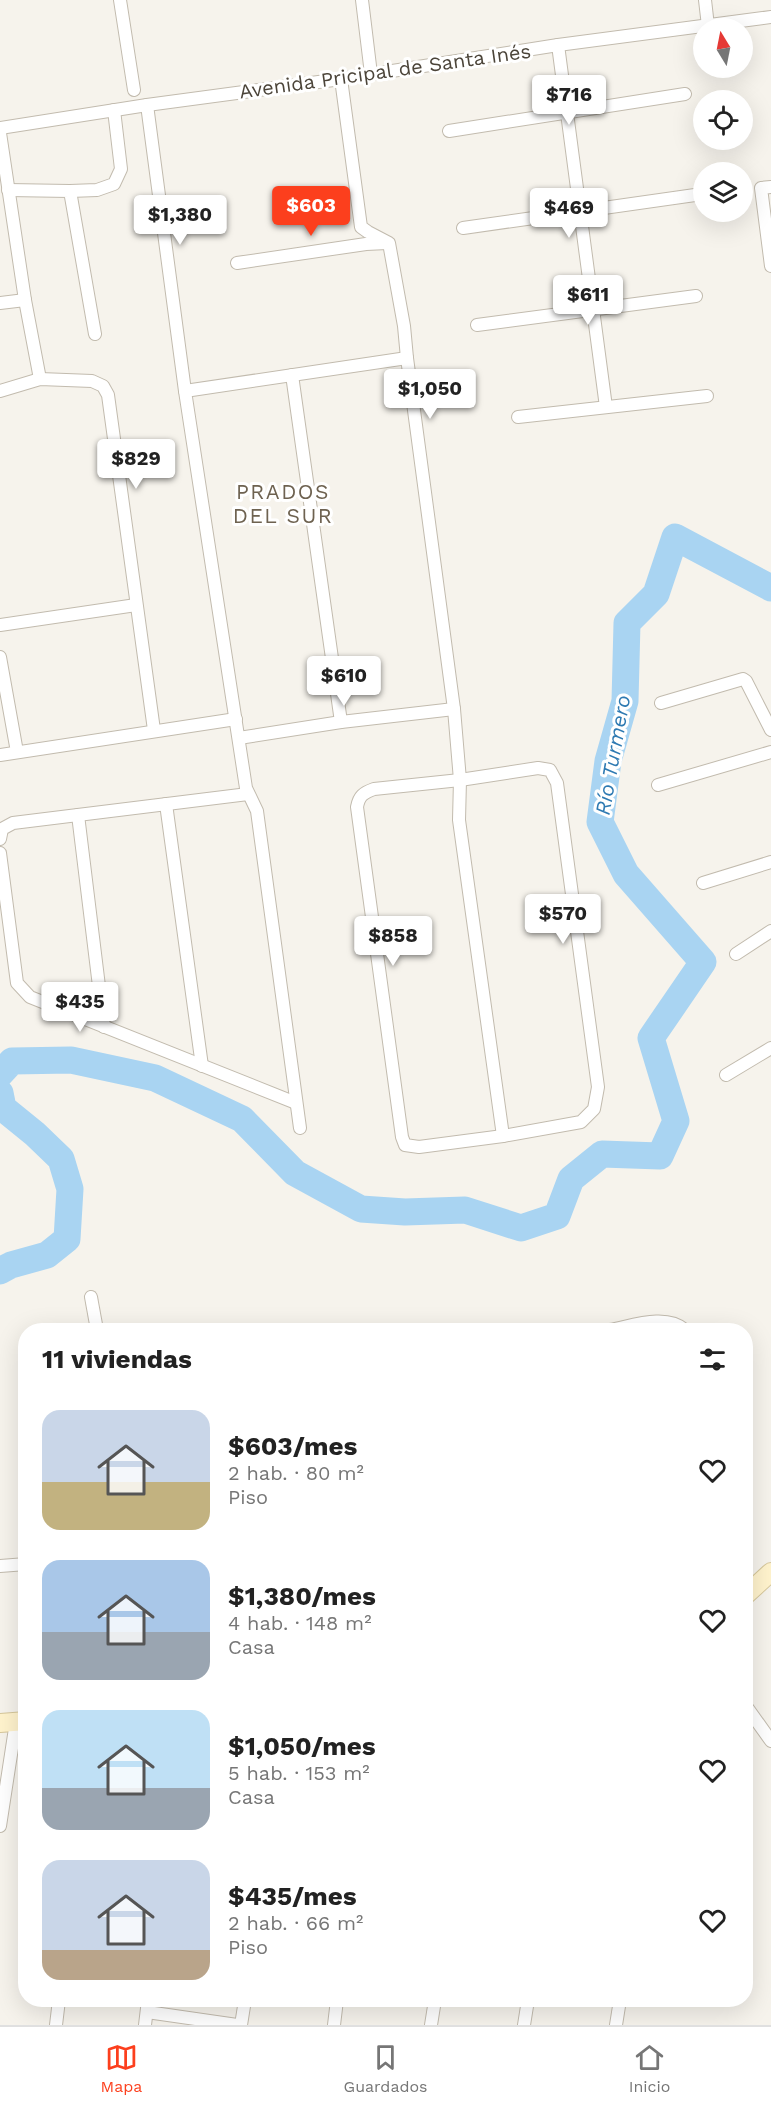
<!DOCTYPE html>
<html lang="es">
<head>
<meta charset="utf-8">
<style>
  :root { --surface:#fff; --page:#f2f2f2; --text:#222; --muted:#767676; --line:#e0e0e0; --accent:#fc3f1d }
  body { margin:0; font-family:"Work Sans",sans-serif; background:var(--page); color:var(--text); height:100vh; display:flex; flex-direction:column; font-size:22px; white-space:nowrap }
  * { box-sizing:border-box; margin:0 }
  p { font-size:20px; color:var(--muted) }
  .icon { flex:none; width:33px; height:33px; fill:none; stroke:currentColor; stroke-width:2; stroke-linecap:round; stroke-linejoin:round }
  .map { position:relative; flex:1; overflow:hidden }
  .side { position:absolute; left:18px; top:1323px; width:735px; height:684px; display:flex; flex-direction:column; background:var(--surface); border-radius:24px; box-shadow:0 6px 24px #0002 }
  .side>* { flex:none }
  .needle { width:39px; rotate:350deg }
  .buttons { position:absolute; left:693px; top:18px; display:grid; gap:12px }
  .buttons a { display:grid; place-items:center; width:60px; height:60px; border-radius:50%; background:var(--surface); box-shadow:0 6px 24px #0002; font-size:30px }
  .price { position:absolute; translate:-50% -51px; padding:0 14px; border-radius:6px; background:#fff; color:#222; font-size:20px; line-height:39px; filter:drop-shadow(0 2px 3px #0008) }
  .price::after { content:''; position:absolute; left:50%; top:36px; width:18px; height:14px; margin-left:-9px; background:inherit; clip-path:polygon(0 0,100% 0,50% 100%) }
  .price.selected { background:var(--accent); color:#fff }
  ul { padding:0; list-style:none }
  li { display:flex; align-items:center; gap:18px; height:150px; padding:0 24px }
  li span { display:grid; place-items:center; flex:none; width:168px; height:120px; border-radius:18px; color:#555 }
  li>.icon { margin-inline-start:auto }
  span .icon { width:72px; height:72px; fill:#fffc; stroke-width:1 }
  li b { font-size:26px }
  h2 { display:flex; justify-content:space-between; align-items:center; height:72px; padding:0 24px; font-size:26px }
  .tab-bar { display:flex; justify-content:space-around; align-items:center; height:84px; border-top:2px solid var(--line); background:var(--surface); font-size:16px; color:var(--muted) }
  .tab-bar a { display:grid; justify-items:center; gap:3px }
  .tab-bar .selected { color:var(--accent) }
  .map>svg:first-child { display:block }
</style>
</head>
<body>
<div class="map">
<svg width="771" height="2025" viewBox="0 0 771 2025">
  <rect width="100%" height="100%" fill="#f6f3ec"/>
  <g fill="none" stroke-linecap="round" stroke-linejoin="round">
    <g stroke="#a9d4f2" stroke-width="27">
      <polyline points="0,1074 12,1061 71,1060 155,1078 242,1119 295,1173 361,1209 405,1212 465,1210 521,1228 557,1216 571,1179 602,1154 660,1156 676,1121 651,1038 703,962 626,874 600,822 608,761 625,701 627,623 656,594 675,537 771,588"/>
      <polyline points="0,1093 3,1108 35,1134 61,1159 70,1189 67,1239 47,1255 11,1265 0,1271"/>
    </g>
    <g stroke="#c2bbae" stroke-width="14">
      <g id="street">
        <polyline points="120,0 134,90"/>
        <polyline points="362,0 371,74"/>
        <polyline points="705,0 708,26"/>
        <polyline points="558,45 606,407"/>
        <polyline points="341,79 361,227 368,232 389,243 404,326 407,358 454,709 460,780 459,820 503,1136"/>
        <polyline points="147,105 185,391"/>
        <polyline points="0,128 147,105 341,79 558,45 771,17"/>
        <polyline points="449,131 685,94"/>
        <polyline points="0,133 25,300 40,379"/>
        <polyline points="771,187 761,188 771,266"/>
        <polyline points="8,190 70,191 95,334"/>
        <polyline points="70,191 97,190 114,184 121,169 114,110"/>
        <polyline points="463,228 702,194"/>
        <polyline points="237,263 366,244 387,243"/>
        <polyline points="0,303 25,300"/>
        <polyline points="477,325 696,296"/>
        <polyline points="292,375 341,722"/>
        <polyline points="0,391 40,379 92,381 103,386 108,395 154,730"/>
        <polyline points="518,417 707,396"/>
        <polyline points="0,625 136,605"/>
        <polyline points="0,657 17,752"/>
        <polyline points="661,703 743,679 746,681 771,730"/>
        <polyline points="239,738 341,722 454,709"/>
        <polyline points="0,755 236,719"/>
        <path d="M538,768l12,2 7,13 41,304 -4,22 -13,13 -78,14 -84,11 -14,-2 -3,-8 -45,-330c2,-11 6,-14 17,-18l86,-9z"/>
        <polyline points="658,785 771,752"/>
        <polyline points="166,804 202,1066"/>
        <polyline points="78,815 104,1027"/>
        <polyline points="0,839 2,829 13,823 248,794"/>
        <polyline points="0,853 17,983 30,997 296,1103"/>
        <polyline points="703,883 771,862"/>
        <polyline points="736,954 771,931"/>
        <polyline points="726,1075 771,1048"/>
        <polyline points="300,1128 257,811 246,788 185,391 407,358"/>
        <polyline points="91,1297 97,1330"/>
        <path d="M610,1330c22,-4 56,-17 75,0"/>
        <polyline points="0,1566 26,1564"/>
        <polyline points="746,1706 771,1741"/>
        <polyline points="0,1826 16,1722"/>
        <polyline points="147,2012 237,2025"/>
        <polyline points="56,2025 59,2000"/>
        <polyline points="145,2025 148,2000"/>
        <polyline points="241,2025 245,2000"/>
        <polyline points="334,2025 337,2000"/>
        <polyline points="431,2025 435,2000"/>
        <polyline points="524,2025 528,2000"/>
        <polyline points="616,2025 620,2000"/>
      </g>
    </g>
    <g stroke="#d6c79b" stroke-width="20">
      <g id="secondary">
        <polyline points="746,1595 771,1572"/>
        <polyline points="0,1723 26,1721"/>
      </g>
    </g>
    <use href="#street" stroke="#fff" stroke-width="12"/>
    <use href="#secondary" stroke="#fff3cd" stroke-width="18"/>
  </g>
  <g text-anchor="middle" stroke-width="6" stroke-linejoin="round" paint-order="stroke">
    <g font-size="20" fill="#4b4439" stroke="#fff">
      <text transform="translate(385 71) rotate(-8)" y="7">Avenida Pricipal de Santa Inés</text>
    </g>
    <g font-size="21" letter-spacing="1.5" fill="#6e6250" stroke="#fff">
      <text x="283" y="499">PRADOS<tspan x="283" dy="24">DEL SUR</tspan></text>
    </g>
    <g font-size="21" font-style="italic" fill="#2e7ab2" stroke="#fff">
      <text transform="translate(613 755) rotate(-80)" y="7">Río Turmero</text>
    </g>
  </g>
</svg>
<div class="buttons">
<a><svg class="needle" viewBox="-14 -14 28 28"><path d="M0-13l5 13h-10z" fill="#e53935"/><path d="M0 13l5-13h-10z" fill="#767676"/></svg></a>
<a><svg class="icon" aria-label="locate" viewBox="0 0 24 24"><circle cx="12" cy="12" r="6"/><path d="M12 2v4M12 18v4M2 12h4M18 12h4"/></svg></a>
<a><svg class="icon" aria-label="layers" viewBox="0 0 24 24"><path d="M12 4l9 5-9 5-9-5zM3 14l9 5 9-5"/></svg></a>
</div>
<b class="price" style="left:569px;top:126px">$716</b>
<b class="price selected" style="left:311px;top:237px">$603</b>
<b class="price" style="left:569px;top:239px">$469</b>
<b class="price" style="left:180px;top:246px">$1,380</b>
<b class="price" style="left:588px;top:326px">$611</b>
<b class="price" style="left:430px;top:420px">$1,050</b>
<b class="price" style="left:136px;top:490px">$829</b>
<b class="price" style="left:344px;top:707px">$610</b>
<b class="price" style="left:563px;top:945px">$570</b>
<b class="price" style="left:393px;top:967px">$858</b>
<b class="price" style="left:80px;top:1033px">$435</b>
<section class="side">
<h2>11 viviendas<svg class="icon" aria-label="filters" viewBox="0 0 24 24"><path d="M4 7h16M4 17h16"/><circle cx="9" cy="7" r="2"/><circle cx="15" cy="17" r="2"/></svg></h2>
<ul>
<li><span style="background:linear-gradient(#c9d6e8 60%,#c2b280 0)"><svg class="icon" aria-label="home" viewBox="0 0 24 24"><path d="M3 11l9-7 9 7M6 9v11h12V9"/></svg></span><div><b>$603/mes</b><p>2 hab. · 80 m²</p><p>Piso</p></div><svg class="icon" aria-label="heart" viewBox="0 0 24 24"><path d="M12 20l-8-8c-3-5 5-10 8-4 3-6 11-1 8 4z"/></svg></li>
<li><span style="background:linear-gradient(#a9c7e8 60%,#9aa5b1 0)"><svg class="icon" aria-label="home" viewBox="0 0 24 24"><path d="M3 11l9-7 9 7M6 9v11h12V9"/></svg></span><div><b>$1,380/mes</b><p>4 hab. · 148 m²</p><p>Casa</p></div><svg class="icon" aria-label="heart" viewBox="0 0 24 24"><path d="M12 20l-8-8c-3-5 5-10 8-4 3-6 11-1 8 4z"/></svg></li>
<li><span style="background:linear-gradient(#bfe0f5 65%,#9aa5b1 0)"><svg class="icon" aria-label="home" viewBox="0 0 24 24"><path d="M3 11l9-7 9 7M6 9v11h12V9"/></svg></span><div><b>$1,050/mes</b><p>5 hab. · 153 m²</p><p>Casa</p></div><svg class="icon" aria-label="heart" viewBox="0 0 24 24"><path d="M12 20l-8-8c-3-5 5-10 8-4 3-6 11-1 8 4z"/></svg></li>
<li><span style="background:linear-gradient(#c9d6e8 75%,#b9a48a 0)"><svg class="icon" aria-label="home" viewBox="0 0 24 24"><path d="M3 11l9-7 9 7M6 9v11h12V9"/></svg></span><div><b>$435/mes</b><p>2 hab. · 66 m²</p><p>Piso</p></div><svg class="icon" aria-label="heart" viewBox="0 0 24 24"><path d="M12 20l-8-8c-3-5 5-10 8-4 3-6 11-1 8 4z"/></svg></li>
</ul>
</section>
</div>
<nav class="tab-bar">
<a class="selected"><svg class="icon" aria-label="map" viewBox="0 0 24 24"><path d="M3 6l6-2 6 2 6-2v14l-6 2-6-2-6 2zM9 4v14M15 6v14"/></svg>Mapa</a>
<a><svg class="icon" aria-label="saved" viewBox="0 0 24 24"><path d="M7 4h10v16l-5-4-5 4z"/></svg>Guardados</a>
<a><svg class="icon" aria-label="home" viewBox="0 0 24 24"><path d="M3 11l9-7 9 7M6 9v11h12V9"/></svg>Inicio</a>
</nav>
</body>
</html>
